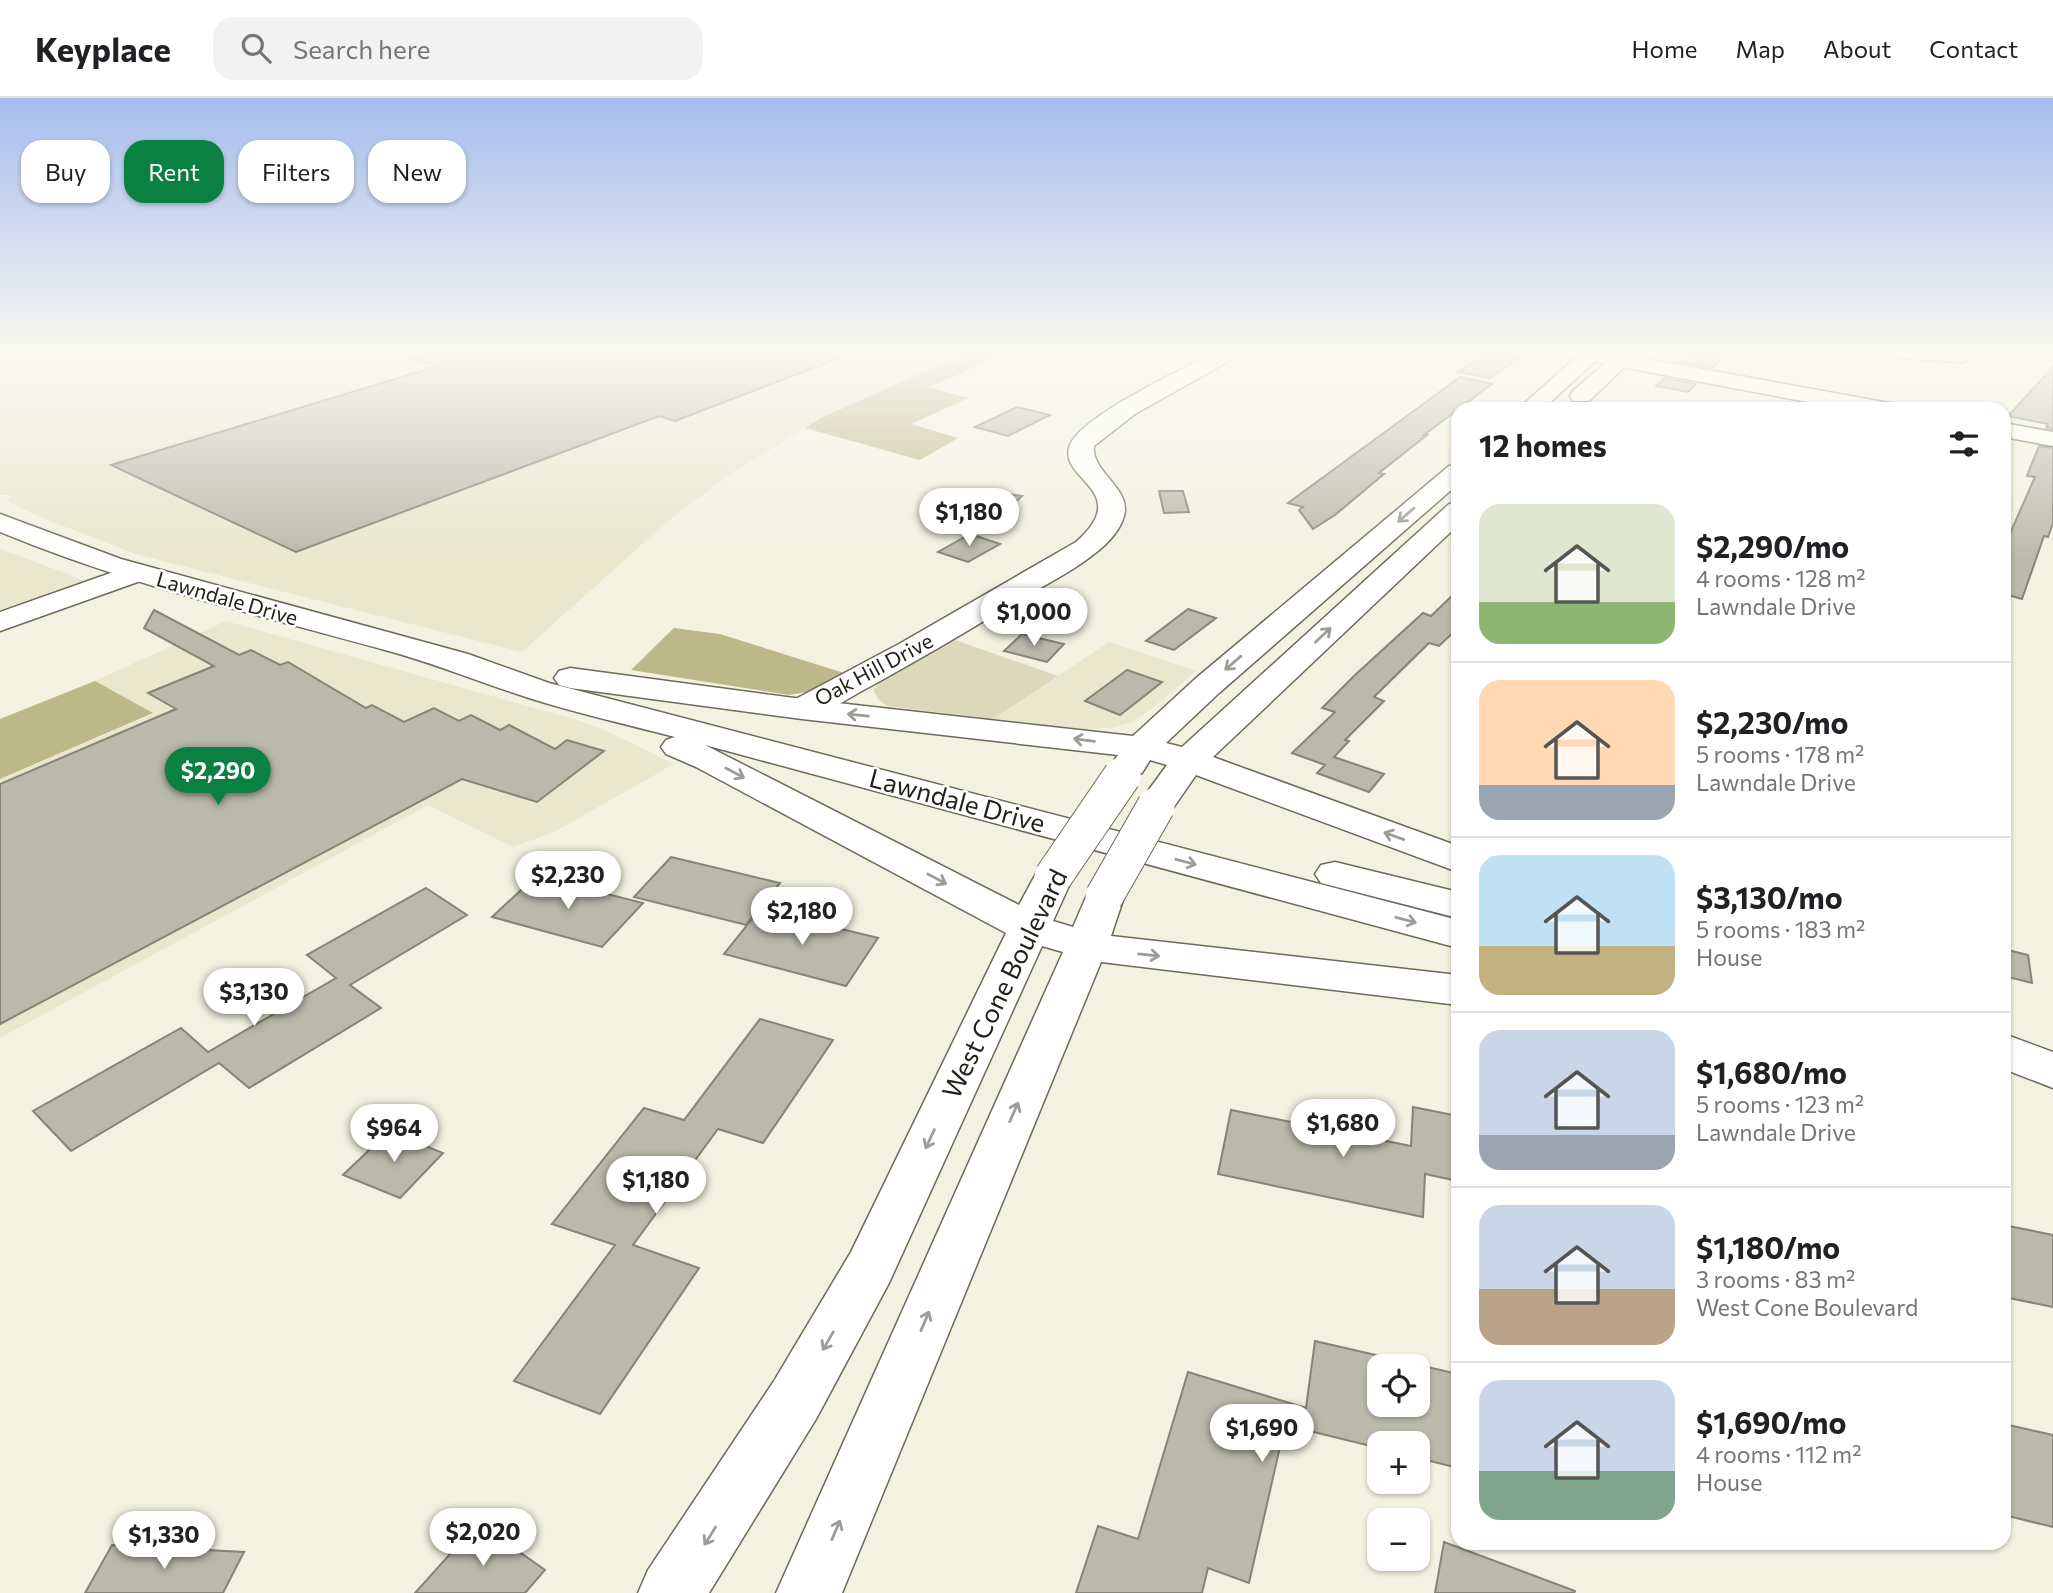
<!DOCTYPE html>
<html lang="en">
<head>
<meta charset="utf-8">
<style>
  :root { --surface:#fff; --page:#f2f2f2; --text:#202124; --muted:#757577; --line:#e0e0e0; --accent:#0b8043 }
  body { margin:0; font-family:Commissioner,sans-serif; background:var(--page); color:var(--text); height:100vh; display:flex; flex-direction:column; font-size:26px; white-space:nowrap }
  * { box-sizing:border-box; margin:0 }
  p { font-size:23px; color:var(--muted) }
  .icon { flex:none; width:38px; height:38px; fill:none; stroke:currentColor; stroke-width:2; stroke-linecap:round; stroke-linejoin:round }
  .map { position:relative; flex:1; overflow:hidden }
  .details { position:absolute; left:1451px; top:304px; width:560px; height:1148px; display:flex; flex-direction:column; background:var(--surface); border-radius:21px; box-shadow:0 2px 5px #0004 }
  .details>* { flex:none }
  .banner { position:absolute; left:21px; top:42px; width:665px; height:63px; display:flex; gap:14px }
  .buttons { position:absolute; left:1367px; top:1256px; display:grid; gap:14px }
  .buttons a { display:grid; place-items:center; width:63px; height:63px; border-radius:14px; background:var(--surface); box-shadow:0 2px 5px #0004; font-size:35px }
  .price { position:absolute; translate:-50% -60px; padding:0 16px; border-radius:24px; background:#fff; color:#222; font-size:23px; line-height:46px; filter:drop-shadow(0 2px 4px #0008) }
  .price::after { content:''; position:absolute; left:50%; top:42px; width:21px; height:16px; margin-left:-10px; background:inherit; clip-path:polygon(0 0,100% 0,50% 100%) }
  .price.active { background:var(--accent); color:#fff }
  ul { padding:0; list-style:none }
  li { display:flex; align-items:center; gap:21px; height:175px; padding:0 28px }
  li+li { border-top:2px solid var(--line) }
  li span { display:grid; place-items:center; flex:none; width:196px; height:140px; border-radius:21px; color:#555 }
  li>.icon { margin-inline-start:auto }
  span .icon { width:84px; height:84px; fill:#fffc; stroke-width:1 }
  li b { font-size:30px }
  h2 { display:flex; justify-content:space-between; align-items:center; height:84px; padding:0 28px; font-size:30px }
  .pill { padding:0 24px; border-radius:21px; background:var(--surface); box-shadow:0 2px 5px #0004; font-size:24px; line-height:63px }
  .pill.active { background:var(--accent); color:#fff }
  header { display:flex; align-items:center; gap:42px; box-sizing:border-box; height:98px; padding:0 35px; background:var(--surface); border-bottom:2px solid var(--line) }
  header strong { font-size:33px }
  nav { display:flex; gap:38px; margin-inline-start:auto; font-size:24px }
  .search { width:490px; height:63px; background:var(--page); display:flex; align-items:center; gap:18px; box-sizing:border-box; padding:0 24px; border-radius:21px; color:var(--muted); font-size:26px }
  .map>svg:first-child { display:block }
</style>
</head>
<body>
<header>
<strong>Keyplace</strong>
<div class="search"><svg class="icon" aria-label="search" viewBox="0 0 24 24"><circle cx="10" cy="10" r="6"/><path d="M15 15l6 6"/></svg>Search here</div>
<nav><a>Home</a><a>Map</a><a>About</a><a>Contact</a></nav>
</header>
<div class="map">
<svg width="2053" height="1495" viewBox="0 0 2053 1495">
  <rect width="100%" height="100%" fill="#f3f2e0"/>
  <g fill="#e9e7ce">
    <polygon points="0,254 968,254 821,320 732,375 669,422 522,554 139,457 42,420 7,403 12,397 0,397"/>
    <polygon points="0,451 81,481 84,484 80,489 0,517"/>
    <polygon points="226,523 580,623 605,632 674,666 554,734 513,749 428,707 0,940 0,681 153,616 95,583"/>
    <polygon points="1109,544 1196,573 1149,613 1132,624 1112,630 1083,631 993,621"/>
  </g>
  <polygon fill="#dcd9ba" points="955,542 1058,578 993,621 887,608 879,602 873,592 883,582"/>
  <g fill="#bcb889">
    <polygon points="968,254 1009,254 929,289 968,300 911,326 958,340 920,362 805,330 821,320"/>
    <polygon points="674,530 720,536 844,575 812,593 789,597 631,572"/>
    <polygon points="95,583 153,615 0,681 0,621"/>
  </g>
  <g fill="#bbbaaa" stroke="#868475" stroke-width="2" fill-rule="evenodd">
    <polygon points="413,254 849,254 850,256 675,323 659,318 296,454 111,367 438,268 412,260"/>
    <polygon points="1487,254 1527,254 1490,280 1458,274"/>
    <polygon points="1693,254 1700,254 1724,259 1712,270 1681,264"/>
    <polygon points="2053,269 2053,331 2046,330 2048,326 2008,318"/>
    <polygon points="1460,279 1492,286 1424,337 1427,337 1379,375 1384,376 1335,417 1313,431 1299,412 1303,409 1288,405"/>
    <polygon points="1665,280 1696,286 1688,294 1656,288"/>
    <polygon points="1017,309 1050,317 1008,338 975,329"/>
    <polygon points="2039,348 2053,350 2053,425 2048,439 2044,438 2022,501 2004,496 2004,449 2035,379 2027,378"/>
    <polygon points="1159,393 1183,393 1189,414 1164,415"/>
    <polygon points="994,394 1022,398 996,422 968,417"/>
    <polygon points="970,436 1000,446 968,464 938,454"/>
    <polygon points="1458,492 1458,530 1439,548 1429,545 1374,599 1384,603 1345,642 1349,643 1334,659 1384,676 1369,694 1317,675 1325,667 1292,655 1335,614 1322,610 1355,577 1423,515 1431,518"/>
    <polygon points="1188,511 1216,520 1174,552 1146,543"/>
    <polygon points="154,512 239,557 251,552 280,567 288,564 366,610 372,607 404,624 434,610 459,623 471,617 500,632 509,627 555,651 567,642 604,653 537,704 462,681 0,926 0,686 176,611 148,595 214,568 144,530"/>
    <polygon points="1022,536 1064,546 1047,564 1004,553"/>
    <polygon points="1127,572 1162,584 1120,617 1085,603"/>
    <polygon points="671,759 780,785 746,827 634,799"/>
    <polygon points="536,778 643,805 602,849 492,819"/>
    <polygon points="426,790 467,817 350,887 381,910 249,990 219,965 71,1053 33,1013 181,930 208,954 336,880 307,857"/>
    <polygon points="760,811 878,840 846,888 724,856"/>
    <polygon points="2004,851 2028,857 2032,885 2004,878"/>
    <polygon points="760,921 833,942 763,1045 718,1031 633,1147 699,1170 600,1316 514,1283 615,1147 552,1126 644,1010 684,1022"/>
    <polygon points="1413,1009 1458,1018 1458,1083 1425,1076 1423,1119 1218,1076 1231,1012 1411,1048"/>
    <polygon points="389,1033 443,1055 400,1100 343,1077"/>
    <polygon points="2004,1127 2053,1137 2053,1209 2004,1199"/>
    <path d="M1315,1243l143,33v94l-40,-10v-14h-39v4l-94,-23 -36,158 -41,-15 -6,25h-126l22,-67 40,13 50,-167 118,36zM1379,1269h39v38h-39z"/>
    <polygon points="2004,1326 2053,1337 2053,1429 2004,1417"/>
    <polygon points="478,1425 545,1472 525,1495 415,1495"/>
    <polygon points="1444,1444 1575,1493 1574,1495 1435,1495"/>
    <polygon points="112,1447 244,1454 223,1495 85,1495"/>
  </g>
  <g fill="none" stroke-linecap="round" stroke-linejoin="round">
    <g stroke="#6b6a5b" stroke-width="3">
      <g id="minor">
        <path d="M1215,254h26l-3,4 -103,58 -41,32c-3,27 38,42 30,70 -4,15 -18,29 -30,38 -26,21 -58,35 -87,53 -44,27 -89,53 -134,78 -20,10 -41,25 -62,32 -8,2 -13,1 -21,-1l-5,-7 5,-7 109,-58 177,-102c59,-52 -20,-62 -6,-97 12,-30 114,-76 145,-93z"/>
        <polygon points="1564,254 1609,254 1889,305 1897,307 1900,312 1850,312 1574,260 1567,258"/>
        <polygon points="1889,254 1969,254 1971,258 1968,262 1961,264 1899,260 1892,258"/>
        <polygon points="2004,325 2053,334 2053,348 2004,339"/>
        <polygon points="136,466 146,469 150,475 146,481 0,533 0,514"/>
      </g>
    </g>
    <g stroke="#6b6a5b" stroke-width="3">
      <g id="major">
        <polygon points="1582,254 1605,254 1542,312 1517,312"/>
        <polygon points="1618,254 1640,254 1589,303 1573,303 1570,298 1573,293"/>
        <polygon points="1458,366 1458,386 1219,595 1166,645 1182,649 1449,406 1458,404 1458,427 1213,659 1458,748 1458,774 1196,677 1169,716 1156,719 1143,716 1137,708 1167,667 1150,662 1142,675 1129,678 1116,675 1111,667 1118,657 802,621 570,590 559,587 554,580 559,573 570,570 802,601 1133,638 1195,581 1449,368"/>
        <path d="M0,416l121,45 347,95 81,29 909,237v28l-753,-203 314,160 20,-37 14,-3 14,3 6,9 -20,44 20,6 17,-39 14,-4 14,4 6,9 -13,39 347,39v30l-357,-43 -259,631h-66l287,-641 -21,-6 -153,337 -73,136 -107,174h-71l10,-23 126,-189 77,-129 155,-319 -310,-166 -30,-13 -5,-7 5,-7 9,-3c-49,-13 -100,-24 -149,-40 -47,-15 -92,-34 -141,-47 -130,-36 -260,-66 -385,-118z"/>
        <polygon points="1335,764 1458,794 1458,820 1321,785 1315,776 1321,767"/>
        <polygon points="2004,936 2053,954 2053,990 2004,971"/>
      </g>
    </g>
    <use href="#minor" fill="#fff" fill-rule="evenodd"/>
    <use href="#major" fill="#fff" fill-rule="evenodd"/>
    <g stroke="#6b6a5b" stroke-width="39" stroke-linecap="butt">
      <g id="major-bridge">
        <polyline points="1053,779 1122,678"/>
        <polyline points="1104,799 1156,708"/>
      </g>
    </g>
    <use href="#major-bridge" stroke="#fff" stroke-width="37"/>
  </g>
  <defs><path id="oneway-shaft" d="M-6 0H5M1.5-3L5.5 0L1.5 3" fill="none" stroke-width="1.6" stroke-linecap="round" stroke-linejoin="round" transform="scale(1.75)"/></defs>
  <g stroke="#9c9c98">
    <use href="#oneway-shaft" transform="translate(1406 417) rotate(139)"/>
    <use href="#oneway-shaft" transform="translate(1323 537) rotate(-43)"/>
    <use href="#oneway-shaft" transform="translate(1233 565) rotate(139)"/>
    <use href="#oneway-shaft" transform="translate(858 617) rotate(-174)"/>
    <use href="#oneway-shaft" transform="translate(1084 642) rotate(-173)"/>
    <use href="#oneway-shaft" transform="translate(735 675) rotate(28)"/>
    <use href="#oneway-shaft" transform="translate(1394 738) rotate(-160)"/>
    <use href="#oneway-shaft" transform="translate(1186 764) rotate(15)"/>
    <use href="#oneway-shaft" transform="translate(937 781) rotate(28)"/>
    <use href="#oneway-shaft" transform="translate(1406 822) rotate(15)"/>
    <use href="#oneway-shaft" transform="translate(1149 857) rotate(6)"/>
    <use href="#oneway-shaft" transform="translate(1014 1014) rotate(-66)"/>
    <use href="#oneway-shaft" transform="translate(930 1041) rotate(115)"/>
    <use href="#oneway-shaft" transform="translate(925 1223) rotate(-67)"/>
    <use href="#oneway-shaft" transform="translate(828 1243) rotate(120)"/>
    <use href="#oneway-shaft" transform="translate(836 1432) rotate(-67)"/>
    <use href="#oneway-shaft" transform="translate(710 1438) rotate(122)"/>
  </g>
  <linearGradient id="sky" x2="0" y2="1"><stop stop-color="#a6bced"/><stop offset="0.55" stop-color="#faf9f1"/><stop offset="1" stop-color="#faf9f1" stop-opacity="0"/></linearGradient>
  <rect width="2053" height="463" fill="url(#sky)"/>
  <g text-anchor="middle" stroke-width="5" stroke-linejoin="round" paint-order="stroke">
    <g font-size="21" fill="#22221b" stroke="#fff">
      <text transform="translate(227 501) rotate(16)" y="7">Lawndale Drive</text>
      <text transform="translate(874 572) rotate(-28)" y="7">Oak Hill Drive</text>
    </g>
    <g font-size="26" fill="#22221b" stroke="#fff">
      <text transform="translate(957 703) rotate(15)" y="9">Lawndale Drive</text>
      <text transform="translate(1005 886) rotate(-64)" y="9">West Cone Boulevard</text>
    </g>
  </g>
</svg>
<div class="buttons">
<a><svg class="icon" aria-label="locate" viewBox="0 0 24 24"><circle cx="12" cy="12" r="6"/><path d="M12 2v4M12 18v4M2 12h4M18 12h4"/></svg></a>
<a>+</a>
<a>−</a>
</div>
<b class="price" style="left:969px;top:450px">$1,180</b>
<b class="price" style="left:1034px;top:550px">$1,000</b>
<b class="price active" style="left:218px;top:709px">$2,290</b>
<b class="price" style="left:568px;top:813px">$2,230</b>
<b class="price" style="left:802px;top:849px">$2,180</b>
<b class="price" style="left:254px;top:930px">$3,130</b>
<b class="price" style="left:1343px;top:1061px">$1,680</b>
<b class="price" style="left:394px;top:1066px">$964</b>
<b class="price" style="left:656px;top:1118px">$1,180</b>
<b class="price" style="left:1262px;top:1366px">$1,690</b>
<b class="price" style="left:483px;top:1470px">$2,020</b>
<b class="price" style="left:164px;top:1473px">$1,330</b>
<div class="banner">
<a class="pill">Buy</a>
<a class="pill active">Rent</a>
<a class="pill">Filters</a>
<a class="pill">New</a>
</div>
<section class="details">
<h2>12 homes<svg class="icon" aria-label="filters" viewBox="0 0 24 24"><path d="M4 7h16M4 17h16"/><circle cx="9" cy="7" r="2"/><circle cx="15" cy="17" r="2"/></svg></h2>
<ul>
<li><span style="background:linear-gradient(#dfe7d0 70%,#8fb573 0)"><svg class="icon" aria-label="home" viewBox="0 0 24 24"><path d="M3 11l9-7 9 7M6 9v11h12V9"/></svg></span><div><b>$2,290/mo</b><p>4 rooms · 128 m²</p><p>Lawndale Drive</p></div></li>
<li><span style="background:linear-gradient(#ffd9b3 75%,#9aa5b1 0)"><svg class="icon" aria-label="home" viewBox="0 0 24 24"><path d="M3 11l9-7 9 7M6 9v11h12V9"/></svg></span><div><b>$2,230/mo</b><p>5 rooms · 178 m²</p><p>Lawndale Drive</p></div></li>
<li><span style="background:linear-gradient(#bfe0f5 65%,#c2b280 0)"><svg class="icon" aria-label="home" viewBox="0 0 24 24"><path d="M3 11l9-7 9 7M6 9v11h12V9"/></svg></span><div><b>$3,130/mo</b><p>5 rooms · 183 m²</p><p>House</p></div></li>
<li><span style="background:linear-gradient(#c9d6e8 75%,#9aa5b1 0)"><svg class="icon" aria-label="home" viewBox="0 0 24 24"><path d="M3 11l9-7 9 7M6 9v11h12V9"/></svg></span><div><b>$1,680/mo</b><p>5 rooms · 123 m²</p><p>Lawndale Drive</p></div></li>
<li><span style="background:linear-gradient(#c9d6e8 60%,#b9a48a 0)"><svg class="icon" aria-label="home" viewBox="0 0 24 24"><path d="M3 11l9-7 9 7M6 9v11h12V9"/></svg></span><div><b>$1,180/mo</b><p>3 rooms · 83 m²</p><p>West Cone Boulevard</p></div></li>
<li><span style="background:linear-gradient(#c9d6e8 65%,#7fa58c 0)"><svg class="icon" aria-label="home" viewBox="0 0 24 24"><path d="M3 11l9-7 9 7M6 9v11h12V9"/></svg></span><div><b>$1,690/mo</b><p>4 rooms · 112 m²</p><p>House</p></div></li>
</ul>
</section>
</div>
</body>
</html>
